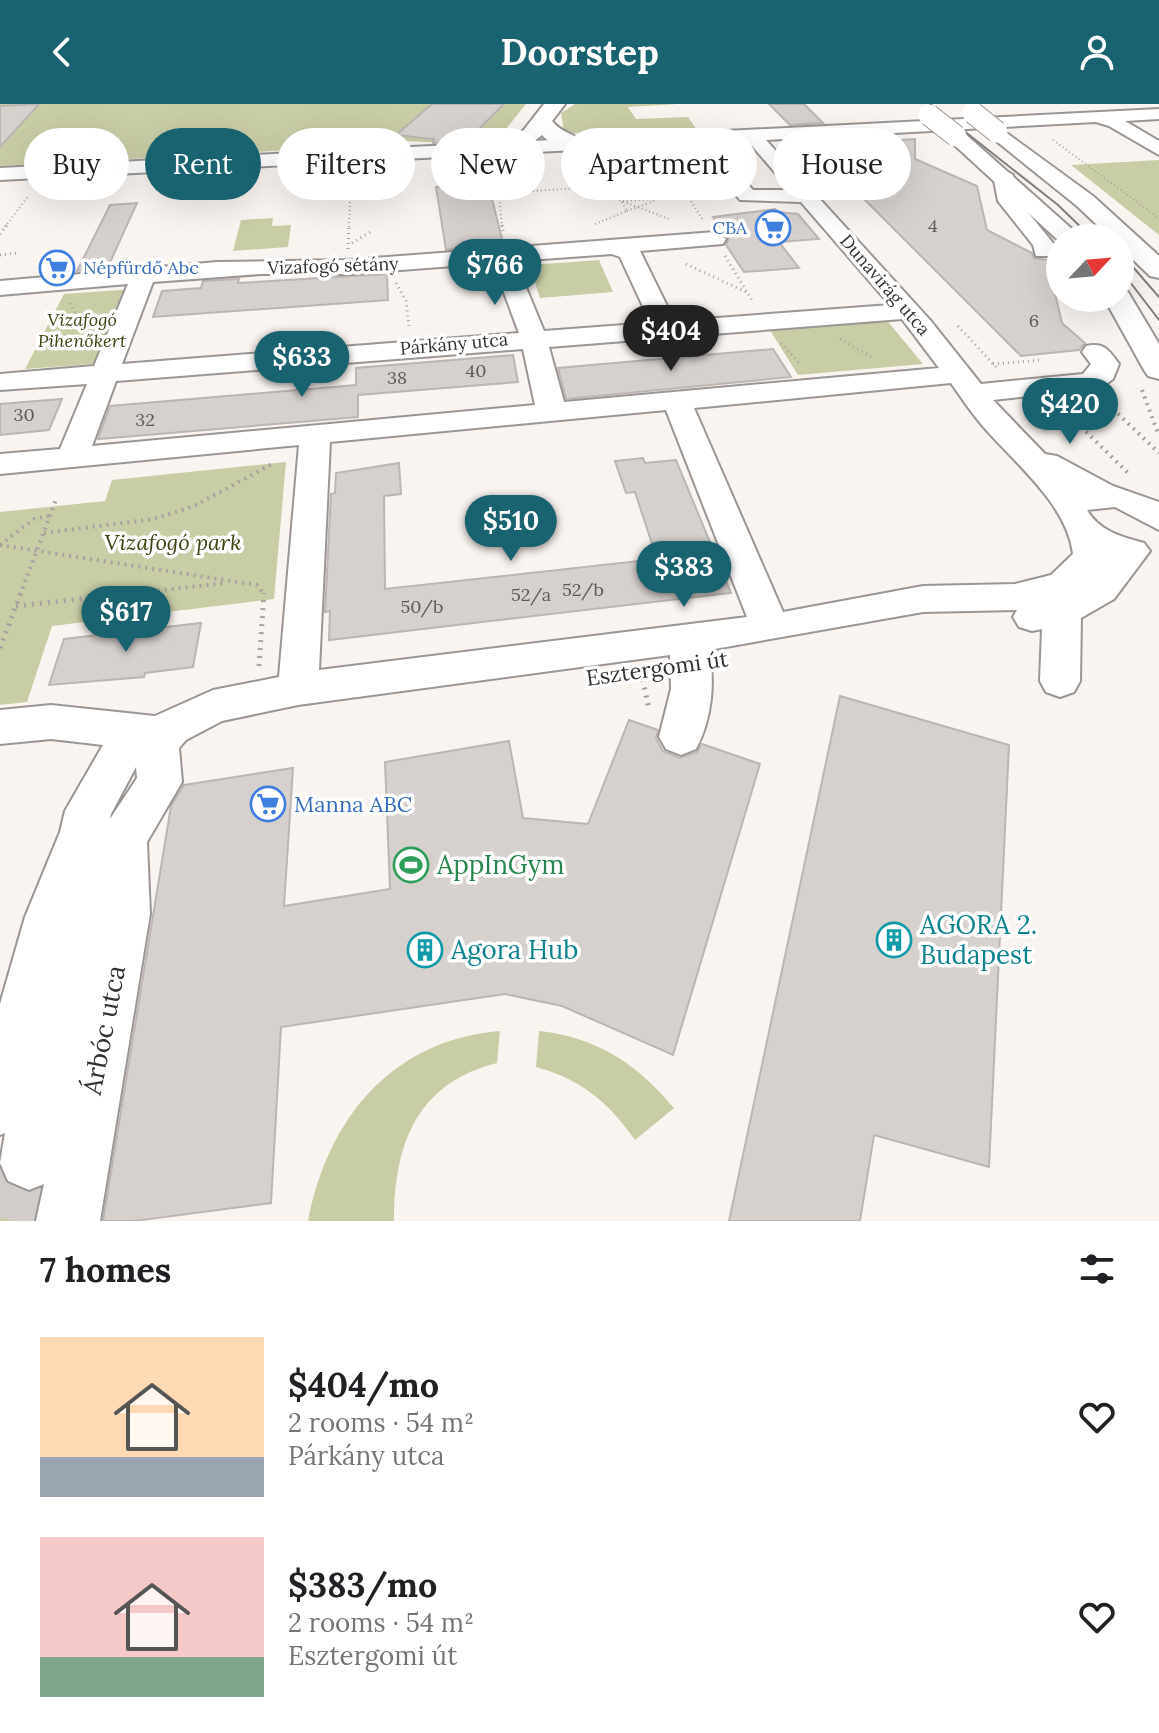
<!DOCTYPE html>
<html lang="en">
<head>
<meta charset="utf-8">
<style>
  :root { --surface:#fff; --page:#f2f2f2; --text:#202124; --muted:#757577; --accent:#196270 }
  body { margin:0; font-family:Lora,serif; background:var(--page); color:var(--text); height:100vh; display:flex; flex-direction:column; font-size:30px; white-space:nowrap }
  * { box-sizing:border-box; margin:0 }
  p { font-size:26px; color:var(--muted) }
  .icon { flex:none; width:44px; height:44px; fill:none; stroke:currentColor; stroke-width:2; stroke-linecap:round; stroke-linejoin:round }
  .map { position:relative; height:1117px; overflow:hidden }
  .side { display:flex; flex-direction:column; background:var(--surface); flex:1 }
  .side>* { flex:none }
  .guide { position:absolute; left:24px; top:24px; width:1112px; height:72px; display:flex; gap:16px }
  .needle { width:52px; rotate:64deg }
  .tools { position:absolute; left:1046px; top:120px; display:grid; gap:16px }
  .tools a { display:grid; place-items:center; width:88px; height:88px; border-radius:50%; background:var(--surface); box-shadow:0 8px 32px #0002; font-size:40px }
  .price { position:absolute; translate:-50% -68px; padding:0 18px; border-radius:28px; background:var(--accent); color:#fff; font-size:26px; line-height:52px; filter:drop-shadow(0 2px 4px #0008) }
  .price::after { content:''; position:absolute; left:50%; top:48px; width:24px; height:18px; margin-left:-12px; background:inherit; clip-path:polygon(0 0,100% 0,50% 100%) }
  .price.active { background:#222; color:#fff }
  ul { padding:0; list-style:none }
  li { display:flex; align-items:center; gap:24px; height:200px; padding:0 40px }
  li span { display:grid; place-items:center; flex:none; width:224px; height:160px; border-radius:0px; color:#555 }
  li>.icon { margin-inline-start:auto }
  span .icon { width:96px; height:96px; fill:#fffc; stroke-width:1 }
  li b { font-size:34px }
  h2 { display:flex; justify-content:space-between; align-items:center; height:96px; padding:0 40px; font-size:34px }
  .tag { padding:0 28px; border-radius:36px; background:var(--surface); box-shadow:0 8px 32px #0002; font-size:28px; line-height:72px }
  .tag.active { background:var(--accent); color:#fff }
  header { display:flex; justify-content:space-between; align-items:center; height:104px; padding:0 40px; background:var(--accent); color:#fff; font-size:36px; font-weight:700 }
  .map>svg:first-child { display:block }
</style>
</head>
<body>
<header><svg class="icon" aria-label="back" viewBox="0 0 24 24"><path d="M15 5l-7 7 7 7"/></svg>Doorstep<svg class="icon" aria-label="person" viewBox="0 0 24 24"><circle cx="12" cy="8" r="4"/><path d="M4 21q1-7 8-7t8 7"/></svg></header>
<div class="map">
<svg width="1159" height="1117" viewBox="0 0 1159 1117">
  <rect width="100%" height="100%" fill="#faf4f0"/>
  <g fill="#c9cda6">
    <polygon points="0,0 526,0 502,30 502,35 470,40 383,36 382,41 0,62"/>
    <polygon points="575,0 678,0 628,3 636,15 688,13 697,26 593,31 564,28 561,9"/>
    <polygon points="1159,56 1159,131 1071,61"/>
    <polygon points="273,114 272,122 291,121 288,143 233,147 241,116"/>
    <polygon points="599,156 613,188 540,194 529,161"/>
    <polygon points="134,185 105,259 25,265 64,190"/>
    <polygon points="885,214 923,260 798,271 768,223"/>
    <polygon points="286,358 274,495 52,522 27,598 0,601 0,408 105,397 112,376"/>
    <path d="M500,927l-3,32c-80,20 -103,81 -103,158h-86c20,-103 84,-181 192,-190z"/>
    <path d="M539,927c58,6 98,33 135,77l-39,32c-26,-37 -54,-61 -99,-73z"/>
    <polygon points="54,1062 43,1117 0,1117 0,1071"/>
  </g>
  <g fill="#d7d1ce" stroke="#bcb6b3" stroke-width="2">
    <polygon points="39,0 0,43 0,2"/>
    <polygon points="432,0 504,0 467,37 433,39 434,35 396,31"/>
    <polygon points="769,0 804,0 823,19 790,21"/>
    <polygon points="840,35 844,40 915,35 915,55 977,82 987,126 1032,149 1034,154 1047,156 1062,219 1085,239 1079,246 1021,252 806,37"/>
    <polygon points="488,79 503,139 446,146 436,83"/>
    <polygon points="137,99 107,165 77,167 110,101"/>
    <polygon points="775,105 778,108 798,110 819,135 779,138 799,164 744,168 726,141 729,134 713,113"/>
    <polygon points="387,170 388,196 153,213 162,187 201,184 203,177 239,175 238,179"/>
    <polygon points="773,245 791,273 566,295 558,264"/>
    <polygon points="513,251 518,278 358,291 358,313 98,335 110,302 356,281 356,264"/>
    <polygon points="62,295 49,326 0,331 0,300"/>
    <polygon points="643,354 645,359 676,356 731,489 329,536 330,507 325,508 331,390 335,389 336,369 399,359 401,390 384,392 385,485 657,455 635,388 626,389 615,357"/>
    <polygon points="201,519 193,563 145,569 144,573 49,581 64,535"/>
    <polygon points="840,592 1009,641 989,1063 874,1031 860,1117 729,1117"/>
    <polygon points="629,616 658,626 656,635 663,647 680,654 697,648 702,640 760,660 673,951 562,902 505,890 281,923 271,1099 134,1117 103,1117 171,702 184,681 293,664 284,802 390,785 385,658 509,637 523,714 588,720"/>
  </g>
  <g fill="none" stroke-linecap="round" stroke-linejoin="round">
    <polyline stroke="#d2cdca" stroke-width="55" stroke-dasharray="55 28" stroke-linecap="butt" points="15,1117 29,1056"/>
    <g stroke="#9b9693" stroke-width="4">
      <g id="minor">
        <path d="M1159,5v10l-34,2 34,20v14l-50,-29 -13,-4 -330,18 164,180 51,64 102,-10 8,-10 -9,-12 4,-6c18,-4 23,4 33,18l-6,15 -12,9 -108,12 52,54 12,2 56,30 46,16v28l-44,-23 -28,3c13,22 36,27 57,33l6,8 -36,48 -33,19 -1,63 -6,11 -14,5 -14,-5 -6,-11 2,-52 -10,2 -13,-4 -6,-10 4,-7 -94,2 -214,38c6,33 3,69 -13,99l-15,6 -15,-6 -7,-12 12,-48 -1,-34 -372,50 -76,16 -36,19 -7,8 3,34 -35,60 3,72 -50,307h-64l8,-37 -15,6 -21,-9 -8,-18 5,-30 -5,2v-131l25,-87 35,-85 5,-21 38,-66 -52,-6 -51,5v-34l51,-5 104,11 58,-26 66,-13 20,-232 -299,29v-20l60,-5 27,-65 -87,6v-16l94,-8 34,-82 -128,11v-14l217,-19 131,-2 367,-28 11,7 -3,5 -83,7 28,57 -13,8 -9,-3 -26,-56 -8,-3 -97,7 29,70 346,-26 -89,-103 -61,-2 -29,-34h-40l-10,-6 10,-6h45l7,2 30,34h37l-42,-49 -748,39v-12zM493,159l26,70 -397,31 31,-82 108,-8h87zM902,215l37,49 -375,34 -15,-55zM523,245l12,56 -443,41 24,-65zM951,279c10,14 19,28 30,41 31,37 86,79 92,130l-22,21 -36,9 -92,2 -140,26 -89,-204zM666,306l81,207 -428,53 11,-228zM136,663l1,11 -27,41 1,-5z"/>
        <polygon points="1003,65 1013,71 1018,96 1057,144 1052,152 1036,152 1033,141 998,97 993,71"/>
      </g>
    </g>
    <g stroke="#9b9693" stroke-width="4">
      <g id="major">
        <path d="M544,0h21l-13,17c10,13 25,13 35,24l-3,4c-13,4 -34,-4 -42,-14 -14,12 -40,23 -58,18l-3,-4 3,-4 39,-14z"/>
        <polygon points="997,22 1093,92 1159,152 1159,174 1150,172 1120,143 1120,134 1111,134 1077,102 990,32 987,28"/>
        <polygon points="956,26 963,28 1082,134 1060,134 1060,138 949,36 946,32"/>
        <polygon points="1120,186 1128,188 1159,240 1159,275 1148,272 1144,266 1104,194 1120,194"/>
      </g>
    </g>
    <g stroke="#a6a29f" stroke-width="2" stroke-dasharray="1 3" stroke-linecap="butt">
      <polyline points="1053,36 1159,114"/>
      <polyline points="591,61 610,76 653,93"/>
      <polyline points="678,77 703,116"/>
      <polyline points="593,86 669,115"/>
      <polyline points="627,107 654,97"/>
      <polyline points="595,120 627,107 621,97 658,95 692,77"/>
      <polyline points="5,123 29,91"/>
      <polyline points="349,123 351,74"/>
      <polyline points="502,123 499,89 669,79"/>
    </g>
    <g stroke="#a6a29f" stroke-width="3" stroke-dasharray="1 4" stroke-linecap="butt">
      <polyline points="502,121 504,131"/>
      <polyline points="0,130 7,121"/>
      <polyline points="352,139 372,127"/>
      <polyline points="348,145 349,121"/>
      <polyline points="0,151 16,149"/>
      <polyline points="725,152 753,198"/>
      <polyline points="686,160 746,188"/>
      <polyline points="396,179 406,197 409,222"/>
      <polyline points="70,199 80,218 92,229"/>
      <polyline points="80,218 98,211"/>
      <polyline points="958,222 997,264"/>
      <polyline points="840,235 873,254"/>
      <polyline points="781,239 801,261"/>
      <polyline points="993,260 1042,256"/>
    </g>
    <g stroke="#a6a29f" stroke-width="4" stroke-dasharray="2 5" stroke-linecap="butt">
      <polyline points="1142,286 1159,332"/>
      <polyline points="1066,308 1130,371"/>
      <polyline points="1037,310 1111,303 1159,349"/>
      <polyline points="44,429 154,415 194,402 272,360"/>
      <polyline points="0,441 257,481 264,491"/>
      <polyline points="0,441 34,415 49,412"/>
      <polyline points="20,491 57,393"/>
      <polyline points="116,491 226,479"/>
    </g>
    <g stroke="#a6a29f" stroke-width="5" stroke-dasharray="2 6" stroke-linecap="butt">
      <polyline points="16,502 134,489"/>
      <polyline points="0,544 21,489"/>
      <polyline points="259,562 264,489"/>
      <polyline points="641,568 649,605"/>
    </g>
    <use href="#minor" fill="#fff" fill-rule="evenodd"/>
    <use href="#major" fill="#fff" fill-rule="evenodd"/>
    <g stroke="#827f7c" stroke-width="2">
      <polyline points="930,0 1058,101 1092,134"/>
      <polyline points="1120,148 1159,193"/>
      <polyline points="1120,165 1159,216"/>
    </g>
    <g stroke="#9b9693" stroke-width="23" stroke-linecap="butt">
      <g id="major-bridge">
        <polyline points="973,9 997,28"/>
        <polyline points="929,11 956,32"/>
      </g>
    </g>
    <use href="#major-bridge" stroke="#fff" stroke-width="21"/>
  </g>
  <defs>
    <g id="supermarket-ring" transform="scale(1.8)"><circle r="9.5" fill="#fff" stroke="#3f7fe0" stroke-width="1.5"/><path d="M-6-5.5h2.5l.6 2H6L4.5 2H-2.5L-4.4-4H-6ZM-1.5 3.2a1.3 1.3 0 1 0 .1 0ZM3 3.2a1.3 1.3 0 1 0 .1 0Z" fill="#3f7fe0"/></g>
    <g id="stadium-ring" transform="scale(1.8)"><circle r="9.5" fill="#fff" stroke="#2e9e5b" stroke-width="1.5"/><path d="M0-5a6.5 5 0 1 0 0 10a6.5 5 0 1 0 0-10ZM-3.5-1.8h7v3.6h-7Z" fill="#2e9e5b"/></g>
    <g id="building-ring" transform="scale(1.8)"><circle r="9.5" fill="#fff" stroke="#0f9aa8" stroke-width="1.5"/><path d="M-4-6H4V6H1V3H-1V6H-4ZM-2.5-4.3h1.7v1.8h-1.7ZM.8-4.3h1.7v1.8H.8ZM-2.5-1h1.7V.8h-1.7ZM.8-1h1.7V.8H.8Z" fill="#0f9aa8"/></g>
  </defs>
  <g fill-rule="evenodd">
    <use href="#supermarket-ring" x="773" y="124"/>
    <use href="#supermarket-ring" x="57" y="164"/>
    <use href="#supermarket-ring" x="268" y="700"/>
    <use href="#stadium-ring" x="411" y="761"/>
    <use href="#building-ring" x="894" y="836"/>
    <use href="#building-ring" x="425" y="846"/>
  </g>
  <g text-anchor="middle" stroke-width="7" stroke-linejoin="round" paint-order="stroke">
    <g font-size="18" fill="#5d5a58">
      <text x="933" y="128">4</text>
      <text x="1034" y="223">6</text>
      <text x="476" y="273">40</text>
      <text x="397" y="280">38</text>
      <text x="24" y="317">30</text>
      <text x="145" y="322">32</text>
      <text x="583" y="492">52/b</text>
      <text x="531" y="497">52/a</text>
      <text x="422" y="509">50/b</text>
    </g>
    <g font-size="18" fill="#366cbe" stroke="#fff" text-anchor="end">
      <text x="747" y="130">CBA</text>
      <text x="83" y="170" text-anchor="start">Népfürdő Abc</text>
    </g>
    <g font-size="18" fill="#343231" stroke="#fff">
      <text transform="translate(333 162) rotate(-2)" y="6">Vizafogó sétány</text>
      <text transform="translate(885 181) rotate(49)" y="6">Dunavirág utca</text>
      <text transform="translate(454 240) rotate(-5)" y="6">Párkány utca</text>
    </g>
    <g font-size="18" font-style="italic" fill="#414412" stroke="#fff">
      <text x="82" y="222">Vizafogó<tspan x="82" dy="21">Pihenőkert</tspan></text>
    </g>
    <g font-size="22" font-style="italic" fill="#414412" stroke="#fff">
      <text x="173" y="446">Vizafogó park</text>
    </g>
    <g font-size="22" fill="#343231" stroke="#fff">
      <text transform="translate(657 564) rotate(-8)" y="8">Esztergomi út</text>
    </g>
    <g font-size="22" fill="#366cbe" stroke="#fff" text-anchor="start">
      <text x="294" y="708">Manna ABC</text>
    </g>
    <g font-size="26" fill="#27864d" stroke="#fff" text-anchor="start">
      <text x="437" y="770">AppInGym</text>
    </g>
    <g font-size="26" fill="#0d838f" stroke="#fff" text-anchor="start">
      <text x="920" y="830">AGORA 2.<tspan x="920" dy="30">Budapest</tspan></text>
      <text x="451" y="855">Agora Hub</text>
    </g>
    <g font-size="26" fill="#343231" stroke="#fff">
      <text transform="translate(104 926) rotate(-79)" y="9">Árbóc utca</text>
    </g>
  </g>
</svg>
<div class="tools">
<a><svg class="needle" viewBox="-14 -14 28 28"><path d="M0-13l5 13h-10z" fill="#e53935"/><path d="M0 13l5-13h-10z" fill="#757577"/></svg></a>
</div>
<b class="price" style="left:495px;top:203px">$766</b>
<b class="price active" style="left:671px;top:269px">$404</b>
<b class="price" style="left:302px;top:295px">$633</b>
<b class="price" style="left:1070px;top:342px">$420</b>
<b class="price" style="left:511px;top:459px">$510</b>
<b class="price" style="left:684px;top:505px">$383</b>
<b class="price" style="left:126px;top:550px">$617</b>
<div class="guide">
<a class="tag">Buy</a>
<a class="tag active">Rent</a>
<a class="tag">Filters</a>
<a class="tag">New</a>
<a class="tag">Apartment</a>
<a class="tag">House</a>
</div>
</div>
<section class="side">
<h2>7 homes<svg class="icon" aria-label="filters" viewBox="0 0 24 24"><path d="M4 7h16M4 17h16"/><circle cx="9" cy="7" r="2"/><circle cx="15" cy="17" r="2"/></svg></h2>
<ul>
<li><span style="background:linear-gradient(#ffd9b3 75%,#9aa5b1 0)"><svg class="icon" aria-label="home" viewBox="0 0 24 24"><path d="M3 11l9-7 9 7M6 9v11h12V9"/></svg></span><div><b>$404/mo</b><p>2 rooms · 54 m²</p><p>Párkány utca</p></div><svg class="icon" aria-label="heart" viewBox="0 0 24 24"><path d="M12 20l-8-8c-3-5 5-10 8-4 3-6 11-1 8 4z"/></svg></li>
<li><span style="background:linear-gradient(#f6c9c9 75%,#7fa58c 0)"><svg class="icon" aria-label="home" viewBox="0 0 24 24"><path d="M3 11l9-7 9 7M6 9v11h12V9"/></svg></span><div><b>$383/mo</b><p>2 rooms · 54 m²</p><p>Esztergomi út</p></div><svg class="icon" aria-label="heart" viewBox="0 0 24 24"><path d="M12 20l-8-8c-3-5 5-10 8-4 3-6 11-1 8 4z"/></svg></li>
</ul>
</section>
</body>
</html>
